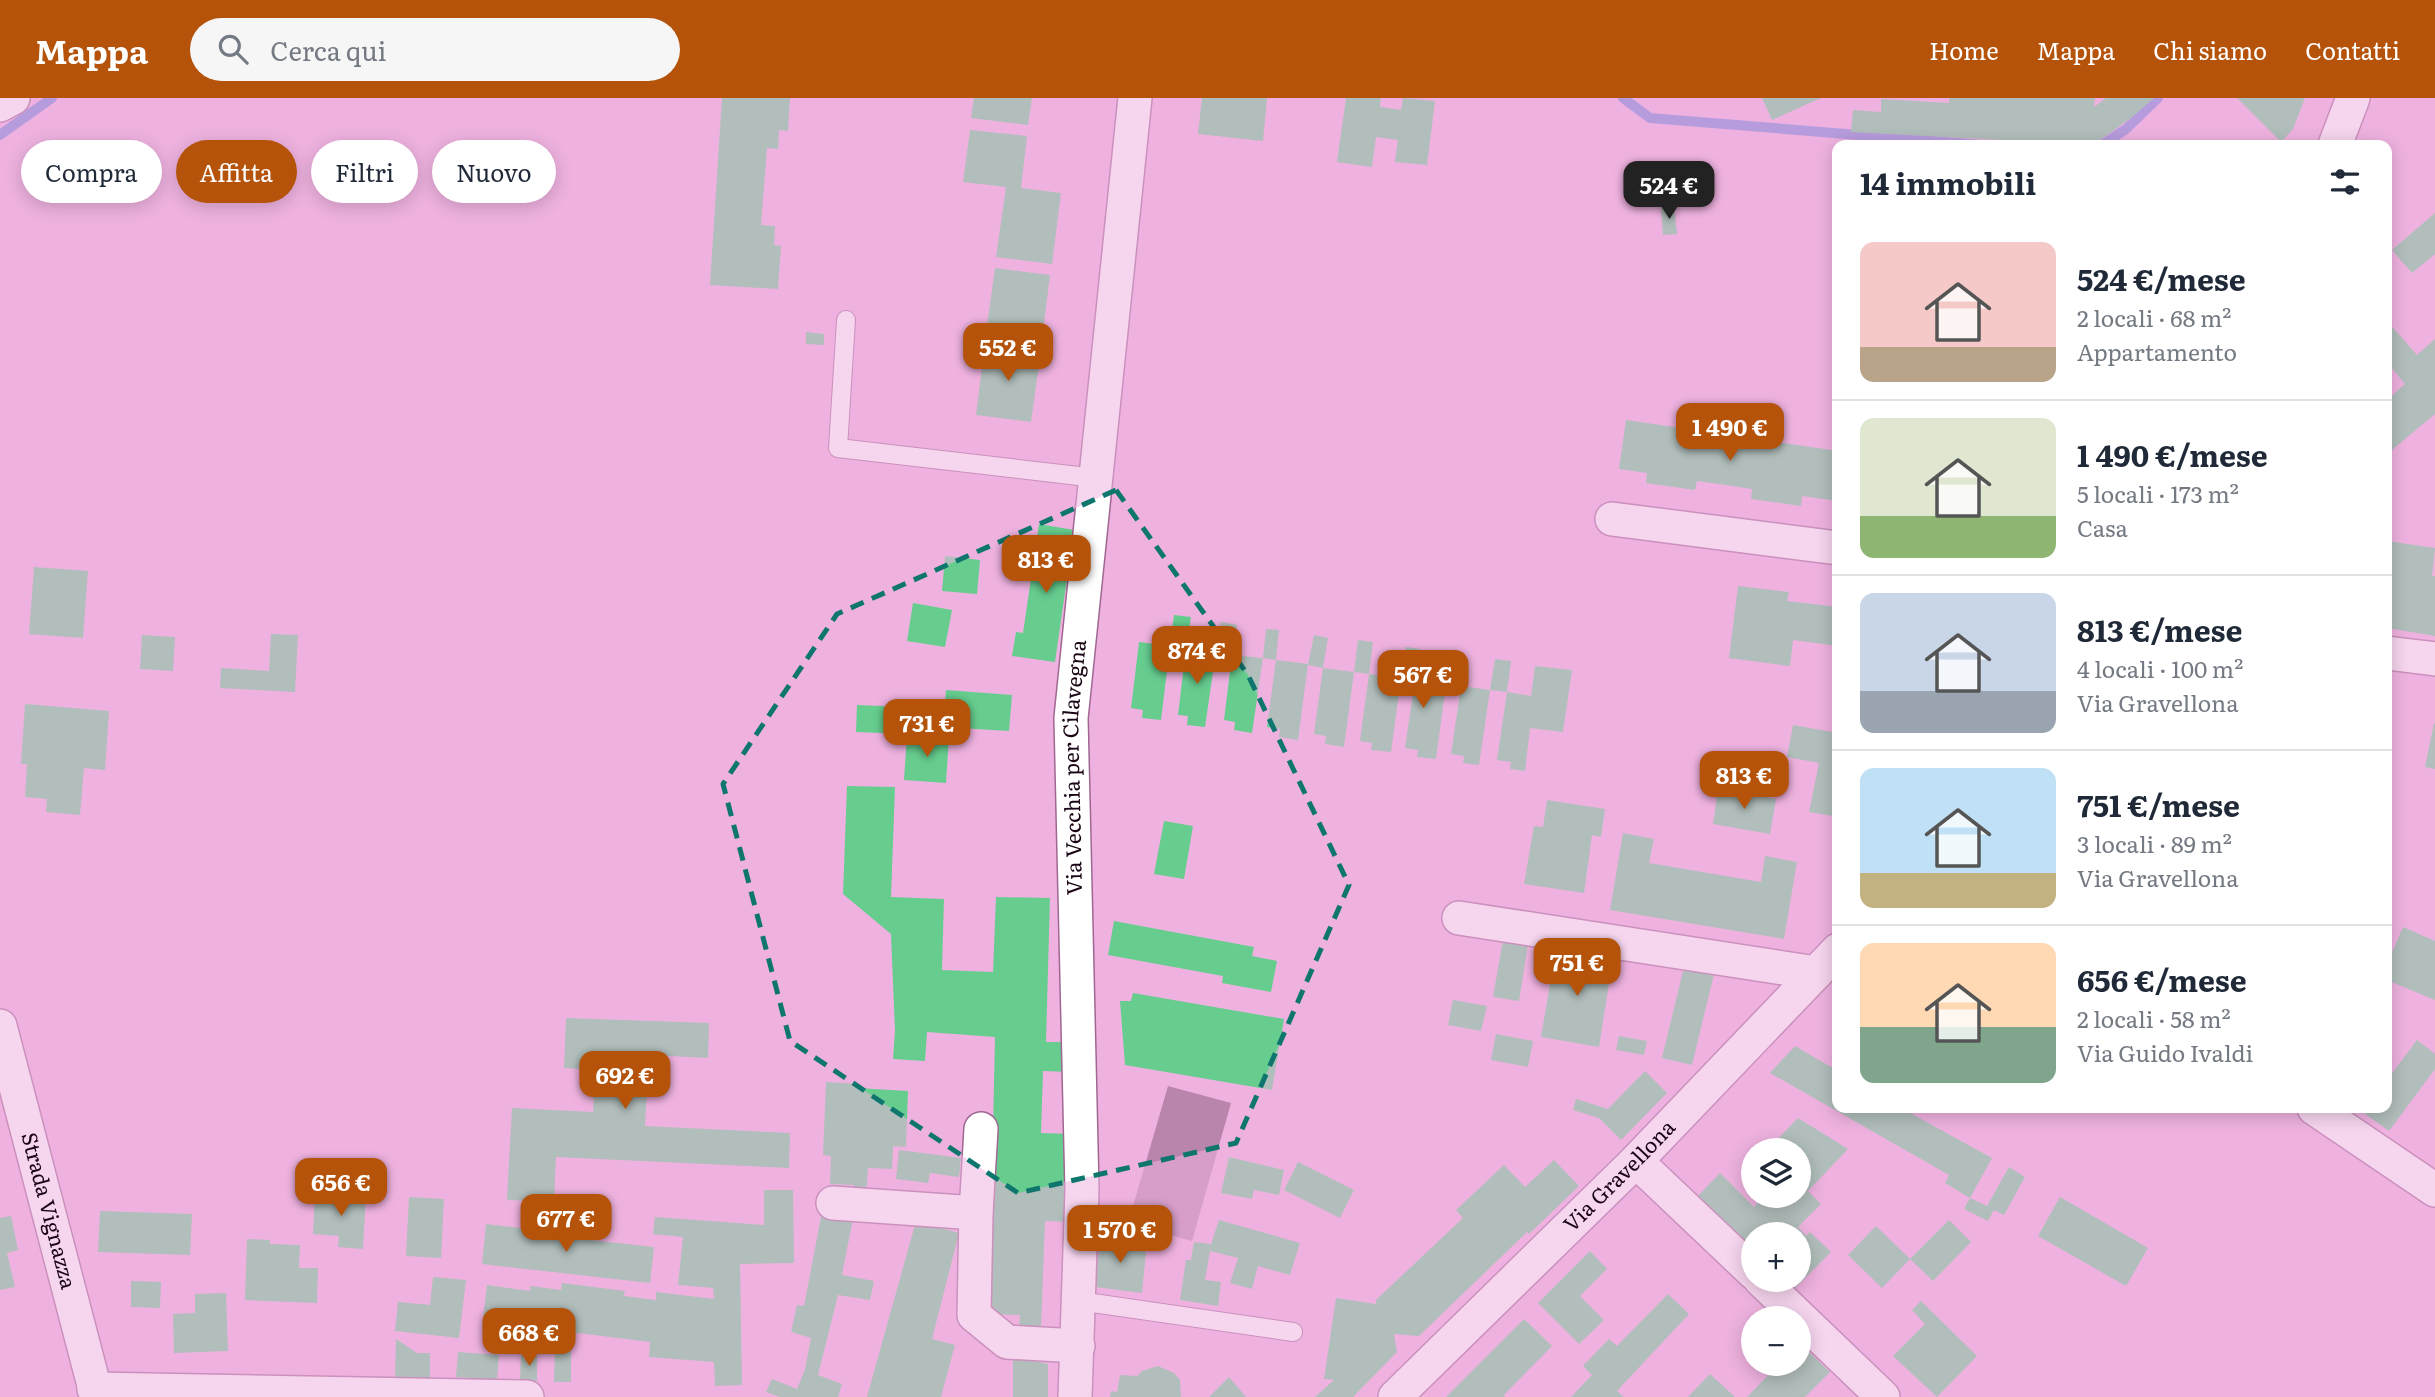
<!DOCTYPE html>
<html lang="it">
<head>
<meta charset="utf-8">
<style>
  :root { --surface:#fff; --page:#f6f6f7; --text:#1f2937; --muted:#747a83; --line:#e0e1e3; --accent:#b45309 }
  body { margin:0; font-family:Literata,serif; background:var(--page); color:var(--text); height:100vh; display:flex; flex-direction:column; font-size:26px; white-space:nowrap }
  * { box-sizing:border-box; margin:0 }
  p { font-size:23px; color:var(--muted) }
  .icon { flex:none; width:38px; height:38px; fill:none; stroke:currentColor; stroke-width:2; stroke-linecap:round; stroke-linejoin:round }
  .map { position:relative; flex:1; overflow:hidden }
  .sheet { position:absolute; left:1832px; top:42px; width:560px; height:973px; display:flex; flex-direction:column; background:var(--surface); border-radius:14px; box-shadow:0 4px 18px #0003 }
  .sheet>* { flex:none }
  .top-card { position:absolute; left:21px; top:42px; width:665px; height:63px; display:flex; gap:14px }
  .buttons { position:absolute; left:1741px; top:1040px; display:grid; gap:14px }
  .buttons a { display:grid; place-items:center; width:70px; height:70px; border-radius:50%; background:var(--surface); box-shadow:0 4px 18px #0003; font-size:35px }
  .price { position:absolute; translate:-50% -60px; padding:0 16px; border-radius:14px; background:var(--accent); color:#fff; font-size:23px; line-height:46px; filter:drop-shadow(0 2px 4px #0008) }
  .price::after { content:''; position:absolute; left:50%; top:42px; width:21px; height:16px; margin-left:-10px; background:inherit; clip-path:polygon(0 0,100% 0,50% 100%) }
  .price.current { background:#222; color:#fff }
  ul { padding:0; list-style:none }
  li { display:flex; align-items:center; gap:21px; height:175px; padding:0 28px }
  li+li { border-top:2px solid var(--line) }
  li span { display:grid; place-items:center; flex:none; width:196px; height:140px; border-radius:14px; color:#555 }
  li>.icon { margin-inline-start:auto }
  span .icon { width:84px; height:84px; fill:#fffc; stroke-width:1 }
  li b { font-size:30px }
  h2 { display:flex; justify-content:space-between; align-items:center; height:84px; padding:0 28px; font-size:30px }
  .pill { padding:0 24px; border-radius:32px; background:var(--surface); box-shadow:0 4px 18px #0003; font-size:24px; line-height:63px }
  .pill.current { background:var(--accent); color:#fff }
  header { display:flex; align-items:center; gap:42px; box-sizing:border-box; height:98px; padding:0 35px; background:var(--accent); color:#fff }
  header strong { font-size:33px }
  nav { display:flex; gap:38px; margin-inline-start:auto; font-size:24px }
  .search { width:490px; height:63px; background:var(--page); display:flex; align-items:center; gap:18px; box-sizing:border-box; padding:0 24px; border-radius:38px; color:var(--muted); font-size:26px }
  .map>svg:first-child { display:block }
</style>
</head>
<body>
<header>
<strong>Mappa</strong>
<div class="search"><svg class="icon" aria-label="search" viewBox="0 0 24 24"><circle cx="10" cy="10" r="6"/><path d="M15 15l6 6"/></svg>Cerca qui</div>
<nav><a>Home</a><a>Mappa</a><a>Chi siamo</a><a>Contatti</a></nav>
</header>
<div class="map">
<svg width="2435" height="1299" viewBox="0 0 2435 1299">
  <rect width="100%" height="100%" fill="#efb2e0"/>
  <polygon fill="#b985ad" points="1168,988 1231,1005 1192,1143 1128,1125"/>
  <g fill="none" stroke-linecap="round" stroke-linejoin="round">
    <g stroke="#7482d9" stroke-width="10">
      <polyline points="1623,0 1650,20 1982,47"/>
      <polyline points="0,37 52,0"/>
      <polyline points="2102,47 2126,31 2158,0"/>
    </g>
  </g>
  <g fill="#66cd8f">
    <polygon points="722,0 790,0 788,33 779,32 778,51 767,50 761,127 775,128 774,147 781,148 778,191 710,187"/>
    <polygon points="974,0 1032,0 1028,27 971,20"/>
    <polygon points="1202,0 1267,0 1263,43 1198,36"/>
    <polygon points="1346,0 1381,0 1380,9 1401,12 1403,0 1435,3 1427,67 1395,64 1398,42 1376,39 1372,69 1337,64"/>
    <polygon points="1762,0 1821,0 1772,22"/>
    <polygon points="1949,0 2095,0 2094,9 2106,0 2154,0 2131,20 2093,47 1851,34 1853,12 1881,14 1881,1 1949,5"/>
    <polygon points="2237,0 2305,0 2293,31 2281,44"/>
    <polygon points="970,32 1027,38 1021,90 1061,95 1052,166 996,159 1006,89 963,84"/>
    <polygon points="1674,108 1677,136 1663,137 1661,110"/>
    <polygon points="2435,115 2435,156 2412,175 2392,152"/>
    <polygon points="995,170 1050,177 1042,242 986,235"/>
    <polygon points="2387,223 2417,257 2435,241 2435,316 2387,356 2387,302 2405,286 2387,264"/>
    <polygon points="806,234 824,236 824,247 806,246"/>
    <polygon points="985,246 1041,253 1031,324 976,317"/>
    <polygon points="1626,322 1838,353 1838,403 1802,398 1801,408 1751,401 1752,391 1726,387 1697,383 1695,392 1646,385 1647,375 1619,371"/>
    <polygon points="1039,426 1074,432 1055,564 1012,558 1016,534 1023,535"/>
    <polygon points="2387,443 2435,450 2432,478 2435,478 2435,538 2387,530"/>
    <polygon points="945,458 980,462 977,496 942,493"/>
    <polygon points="34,469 88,473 83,540 29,536"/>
    <polygon points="1738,488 1789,494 1787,503 1838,509 1838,548 1793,542 1790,568 1729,560"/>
    <polygon points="913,505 952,512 945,549 907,543"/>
    <polygon points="1174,517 1191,519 1186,550 1170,548"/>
    <polygon points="1221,524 1237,527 1232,557 1216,553"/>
    <polygon points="1266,531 1279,532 1276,562 1263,560"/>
    <polygon points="271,536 298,537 295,594 220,590 221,570 269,573"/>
    <polygon points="142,537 175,539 173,573 140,571"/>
    <polygon points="1314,537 1328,540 1323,570 1308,567"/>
    <polygon points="1358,542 1373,544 1369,576 1354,574"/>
    <polygon points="1139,544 1170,548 1161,622 1142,620 1143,612 1131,610"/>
    <polygon points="1406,549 1420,551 1415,582 1446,586 1436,661 1417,659 1418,652 1405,650 1415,582 1401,580"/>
    <polygon points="1186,550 1216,553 1205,629 1187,627 1188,618 1178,617"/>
    <polygon points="1450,555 1464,557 1461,588 1446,586"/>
    <polygon points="1232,557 1263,560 1252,635 1234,632 1235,624 1224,622"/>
    <polygon points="1495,561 1511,563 1507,594 1490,592 1479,667 1463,665 1464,658 1451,656 1461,588 1490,592"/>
    <polygon points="1276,562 1308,566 1298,642 1279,639 1280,631 1267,629"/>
    <polygon points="1535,568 1572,572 1563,634 1530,630 1525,673 1510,671 1511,664 1497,662 1507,594 1531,598"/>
    <polygon points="1323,570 1354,574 1344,649 1325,646 1326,638 1314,636"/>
    <polygon points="1369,576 1401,580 1391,654 1371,652 1372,645 1360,643"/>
    <polygon points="946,592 1012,597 1009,633 943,629"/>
    <polygon points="25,606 109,613 105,672 84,670 80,717 46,714 47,701 25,699 27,666 21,666"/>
    <polygon points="857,607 907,609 907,636 856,634"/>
    <polygon points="2434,625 2435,626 2435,671 2425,669"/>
    <polygon points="1793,627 1838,635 1838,719 1809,714 1819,665 1787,659"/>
    <polygon points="907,636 949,639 946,685 904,682"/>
    <polygon points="847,688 895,689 891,799 944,801 942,872 993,874 996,799 1050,800 1046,944 1072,944 1071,974 1043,973 1041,1035 1072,1036 1069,1124 1045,1123 1041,1230 1019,1229 1020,1217 989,1216 995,939 927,934 925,963 893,961 895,933 891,836 843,796"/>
    <polygon points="1718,691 1776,701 1770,736 1713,726"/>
    <polygon points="1547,702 1605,711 1601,739 1592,737 1584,795 1524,786 1534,728 1543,729"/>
    <polygon points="1164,723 1193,728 1184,781 1154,776"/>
    <polygon points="1623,735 1654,741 1649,765 1761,784 1765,758 1797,764 1784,841 1610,812"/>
    <polygon points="1114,823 1254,849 1252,858 1277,863 1271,894 1222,885 1223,878 1108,857"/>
    <polygon points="2403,829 2435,843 2435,902 2387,882 2387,866"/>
    <polygon points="1503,842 1528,846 1519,903 1493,899"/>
    <polygon points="1556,851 1613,860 1599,949 1541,939"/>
    <polygon points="1684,869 1714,876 1692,967 1662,960"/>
    <polygon points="1133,895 1284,921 1272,992 1125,967 1120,903 1131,903"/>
    <polygon points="1453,902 1487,908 1481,933 1448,927"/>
    <polygon points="566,920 709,925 708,960 649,957 645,1028 790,1035 789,1070 556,1059 554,1104 507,1102 512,1010 593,1014 595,972 564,970"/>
    <polygon points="1496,936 1533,943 1528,969 1491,962"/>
    <polygon points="1619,938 1647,943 1644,957 1616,952"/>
    <polygon points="2417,942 2435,956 2435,971 2389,1033 2357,1010 2387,1010 2387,982"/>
    <polygon points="1795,948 1838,973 1838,1010 1901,1010 1992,1060 1970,1100 1987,1108 2009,1069 2025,1079 2004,1117 1994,1112 1988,1123 1964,1111 1970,1100 1945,1085 1949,1077 1770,975"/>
    <polygon points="1645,973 1667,995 1621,1042 1599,1020 1573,1012 1576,1001 1608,1011"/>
    <polygon points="826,984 858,986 857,990 908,993 906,1049 893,1048 892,1071 868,1070 866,1097 854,1096 854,1087 830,1086 831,1058 823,1057"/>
    <polygon points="1798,1020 1848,1051 1808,1093 1821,1106 1798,1129 1806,1138 1810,1134 1831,1154 1791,1194 1779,1181 1799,1181 1799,1136 1754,1136 1754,1155 1698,1098 1720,1075 1754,1109 1765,1097 1799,1097 1799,1052 1780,1052 1773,1046"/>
    <polygon points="899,1052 961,1060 959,1079 930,1075 928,1085 896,1081"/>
    <polygon points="1229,1059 1284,1072 1279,1097 1254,1092 1252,1101 1221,1095"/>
    <polygon points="1554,1062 1579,1088 1529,1136 1527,1134 1419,1238 1394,1236 1397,1254 1353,1299 1315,1299 1334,1282 1324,1281 1336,1200 1376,1206 1376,1202 1463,1120 1456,1112 1504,1067 1525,1089"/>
    <polygon points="1298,1064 1354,1092 1340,1120 1284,1092"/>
    <polygon points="764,1092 793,1092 794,1165 740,1166 742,1287 715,1288 714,1264 649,1259 650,1244 554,1232 553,1241 525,1238 525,1234 482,1228 487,1187 530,1193 530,1188 561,1192 562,1185 625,1193 624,1198 656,1202 656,1194 714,1201 713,1190 678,1187 683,1139 653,1136 655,1119 764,1127"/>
    <polygon points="315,1094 366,1096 363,1151 338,1149 339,1138 313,1136"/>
    <polygon points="409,1099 444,1101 441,1160 406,1158"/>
    <polygon points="2060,1099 2148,1150 2126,1188 2038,1138"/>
    <polygon points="100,1113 192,1116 190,1157 98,1154"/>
    <polygon points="822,1114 853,1120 842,1177 874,1183 870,1202 838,1197 818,1277 842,1286 838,1299 780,1299 766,1294 772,1281 797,1291 805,1271 811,1240 791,1234 797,1207 804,1208"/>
    <polygon points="11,1118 18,1152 7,1155 15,1189 0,1192 0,1120"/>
    <polygon points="1219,1122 1300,1145 1290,1177 1258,1168 1252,1191 1230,1185 1238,1160 1210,1153 1205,1182 1221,1184 1218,1208 1180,1202 1186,1162 1191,1162 1194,1144 1211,1146"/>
    <polygon points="1949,1122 1971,1144 1933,1183 1910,1161"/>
    <polygon points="916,1123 959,1135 932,1241 955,1247 941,1299 867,1299"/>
    <polygon points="486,1126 572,1136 572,1140 654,1149 650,1185 482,1166"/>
    <polygon points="1876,1128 1910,1161 1882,1190 1848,1157"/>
    <polygon points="1101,1136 1132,1140 1131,1152 1146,1154 1142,1195 1095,1189"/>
    <polygon points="247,1141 270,1142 270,1146 300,1147 299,1170 318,1170 317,1205 245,1202"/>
    <polygon points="1590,1153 1607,1171 1580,1198 1604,1222 1579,1246 1538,1205"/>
    <polygon points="433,1179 466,1182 459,1240 395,1233 398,1204 430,1207"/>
    <polygon points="131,1183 161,1184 160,1210 131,1209"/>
    <polygon points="226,1195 228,1253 174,1255 173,1216 195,1215 195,1196"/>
    <polygon points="1668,1196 1689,1216 1617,1293 1624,1299 1571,1299 1592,1277 1583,1268 1609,1241 1617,1248"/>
    <polygon points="1921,1203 1977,1258 1937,1299 1893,1258 1925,1226 1912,1212"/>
    <polygon points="1524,1221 1552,1248 1504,1297 1505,1299 1446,1299"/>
    <polygon points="396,1241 417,1255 430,1255 430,1285 395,1284"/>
    <polygon points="555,1248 571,1248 571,1284 554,1284"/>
    <polygon points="1808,1253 1830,1274 1805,1299 1747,1299 1777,1268 1786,1276"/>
    <polygon points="458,1254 499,1257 497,1282 456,1279"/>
    <polygon points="521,1257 537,1258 537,1283 520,1283"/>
    <polygon points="1013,1258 1048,1266 1048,1299 1013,1299"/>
    <polygon points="1158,1268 1174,1275 1180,1282 1181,1299 1110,1299 1111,1293 1117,1294 1120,1277 1137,1278 1142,1273"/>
    <polygon points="1710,1276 1735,1299 1688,1299"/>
    <polygon points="1229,1279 1246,1299 1209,1299"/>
  </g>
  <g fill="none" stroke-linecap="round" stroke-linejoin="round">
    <g stroke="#9f6792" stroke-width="20">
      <g id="service">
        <polyline points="846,222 838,350 1096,380"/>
        <polyline points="1079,1203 1293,1234"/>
      </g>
    </g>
    <g stroke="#9f6792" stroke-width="36">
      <g id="minor">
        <polyline points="0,7 13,0"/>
        <polyline points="2335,47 2353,0"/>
        <polyline points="1612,421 1838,450"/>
        <polyline points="2387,555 2435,561"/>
        <polyline points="1459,820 1816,875"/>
        <path id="s1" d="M0,928l97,371"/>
        <polyline points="2314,1010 2435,1092"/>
        <polyline points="1636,1063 1754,1175"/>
        <polyline points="833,1105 976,1115 974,1217 1007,1244 1078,1248"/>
        <polyline points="976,1115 981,1031"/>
        <polyline points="1760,1181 1883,1299"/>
        <polyline points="94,1291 527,1299"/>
        <path id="s2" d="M1075,1299l7,-207 -11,-472 64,-620"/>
        <path id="s3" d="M1395,1299l241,-236 202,-211"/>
      </g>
    </g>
    <use href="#service" stroke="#fff" stroke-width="18"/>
    <use href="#minor" stroke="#fff" stroke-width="33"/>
  </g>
  <path d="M0 0H2435V1299H0ZM1116,392l132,185 101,210 -113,258 -218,50 -228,-152 -67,-257 114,-170z" fill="#efb2e0" fill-opacity=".55" fill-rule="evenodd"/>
  <path fill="none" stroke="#0f766e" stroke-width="5" stroke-dasharray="14 9" stroke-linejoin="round" d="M1116,392l132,185 101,210 -113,258 -218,50 -228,-152 -67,-257 114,-170z"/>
  <g text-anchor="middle" stroke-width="5" stroke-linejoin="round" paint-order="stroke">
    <g font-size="21" fill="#1a0616" stroke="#efb2e0">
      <text dy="7" stroke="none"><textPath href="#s2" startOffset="630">Via Vecchia per Cilavegna</textPath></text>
      <text dy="7" stroke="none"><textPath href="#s3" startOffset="315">Via Gravellona</textPath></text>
      <text dy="7" stroke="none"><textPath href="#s1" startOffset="191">Strada Vignazza</textPath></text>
    </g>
  </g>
</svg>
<div class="buttons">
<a><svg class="icon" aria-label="layers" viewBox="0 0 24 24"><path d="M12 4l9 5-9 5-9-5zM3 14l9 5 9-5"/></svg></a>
<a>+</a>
<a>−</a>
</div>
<b class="price current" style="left:1669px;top:123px">524 €</b>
<b class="price" style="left:1008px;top:285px">552 €</b>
<b class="price" style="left:1730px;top:365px">1 490 €</b>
<b class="price" style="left:1046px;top:497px">813 €</b>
<b class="price" style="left:1197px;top:588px">874 €</b>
<b class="price" style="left:1423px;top:612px">567 €</b>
<b class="price" style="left:927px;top:661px">731 €</b>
<b class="price" style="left:1744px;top:713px">813 €</b>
<b class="price" style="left:1577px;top:900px">751 €</b>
<b class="price" style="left:625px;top:1013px">692 €</b>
<b class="price" style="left:341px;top:1120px">656 €</b>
<b class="price" style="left:566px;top:1156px">677 €</b>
<b class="price" style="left:1120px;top:1167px">1 570 €</b>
<b class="price" style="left:529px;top:1270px">668 €</b>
<div class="top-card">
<a class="pill">Compra</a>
<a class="pill current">Affitta</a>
<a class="pill">Filtri</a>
<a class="pill">Nuovo</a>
</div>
<section class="sheet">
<h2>14 immobili<svg class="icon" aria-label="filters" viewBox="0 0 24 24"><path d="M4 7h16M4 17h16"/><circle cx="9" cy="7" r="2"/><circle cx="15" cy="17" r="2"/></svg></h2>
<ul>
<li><span style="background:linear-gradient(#f6c9c9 75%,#b9a48a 0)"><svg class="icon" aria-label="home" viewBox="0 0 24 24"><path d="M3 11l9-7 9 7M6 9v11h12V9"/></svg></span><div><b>524 €/mese</b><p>2 locali · 68 m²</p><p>Appartamento</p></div></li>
<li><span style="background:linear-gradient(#dfe7d0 70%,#8fb573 0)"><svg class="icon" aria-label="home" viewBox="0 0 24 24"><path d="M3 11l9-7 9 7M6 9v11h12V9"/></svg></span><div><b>1 490 €/mese</b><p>5 locali · 173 m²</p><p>Casa</p></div></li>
<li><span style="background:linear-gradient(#c9d6e8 70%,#9aa5b1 0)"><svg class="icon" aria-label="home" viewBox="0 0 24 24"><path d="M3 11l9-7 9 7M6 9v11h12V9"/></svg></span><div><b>813 €/mese</b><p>4 locali · 100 m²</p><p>Via Gravellona</p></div></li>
<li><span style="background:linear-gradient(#bfe0f5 75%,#c2b280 0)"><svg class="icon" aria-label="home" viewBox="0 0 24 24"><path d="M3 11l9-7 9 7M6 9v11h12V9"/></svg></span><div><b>751 €/mese</b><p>3 locali · 89 m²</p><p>Via Gravellona</p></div></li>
<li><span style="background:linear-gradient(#ffd9b3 60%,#7fa58c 0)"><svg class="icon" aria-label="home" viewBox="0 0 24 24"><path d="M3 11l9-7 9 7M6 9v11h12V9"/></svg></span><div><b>656 €/mese</b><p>2 locali · 58 m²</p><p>Via Guido Ivaldi</p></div></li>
</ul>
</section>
</div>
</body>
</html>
